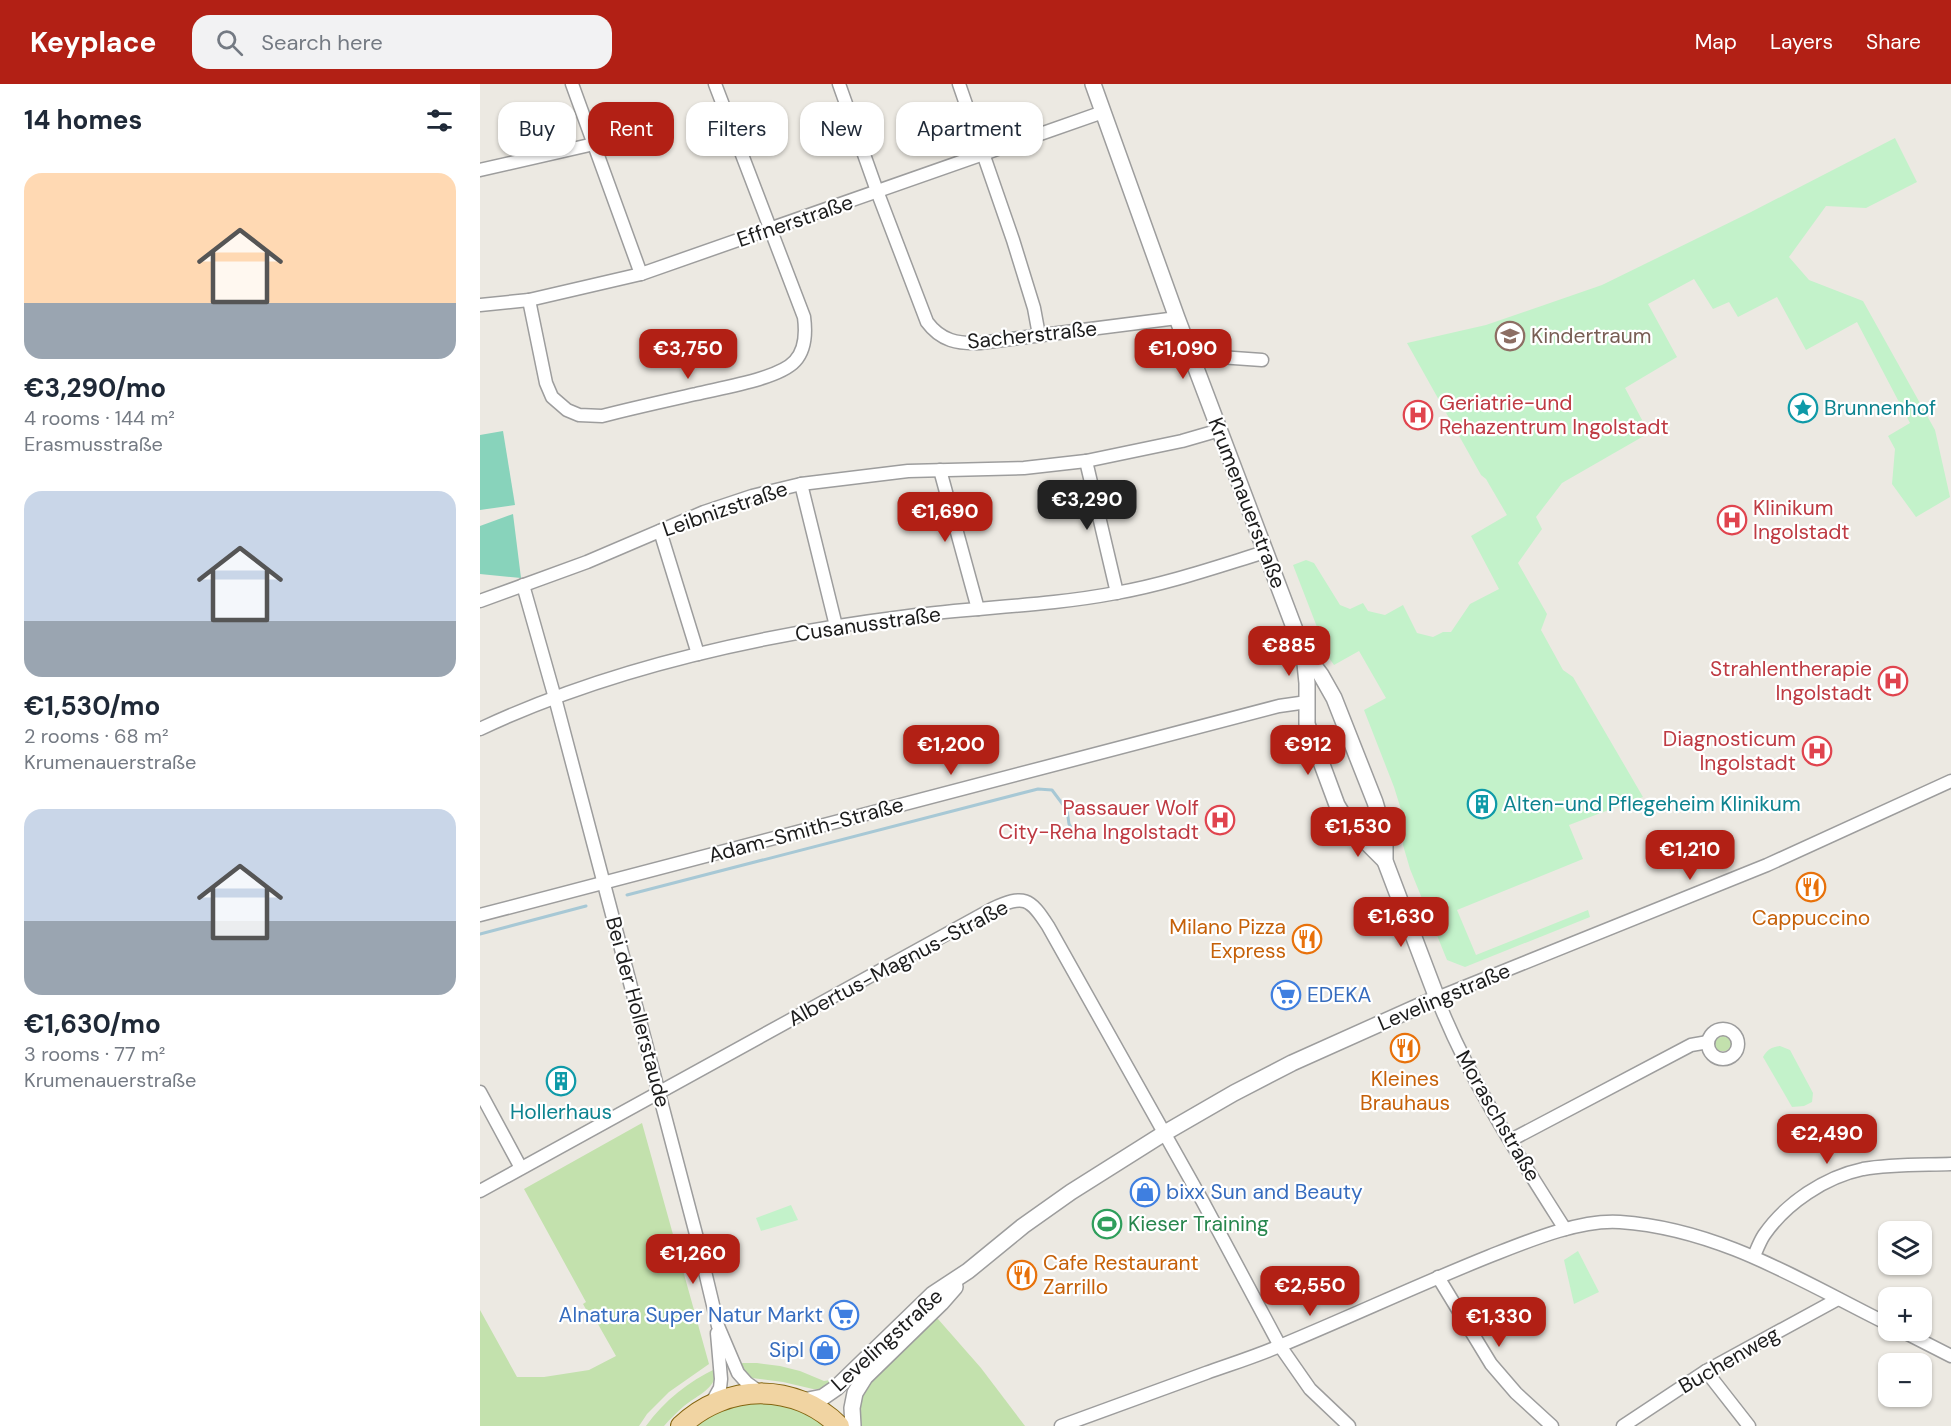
<!DOCTYPE html>
<html lang="en">
<head>
<meta charset="utf-8">
<style>
  :root { --surface:#fff; --page:#f2f2f3; --text:#1f2937; --muted:#747a83; --accent:#b22015 }
  body { margin:0; font-family:"DM Sans",sans-serif; background:var(--page); color:var(--text); height:100vh; display:flex; flex-direction:column; font-size:22px; white-space:nowrap }
  * { box-sizing:border-box; margin:0 }
  p { font-size:20px; color:var(--muted) }
  .icon { flex:none; width:33px; height:33px; fill:none; stroke:currentColor; stroke-width:2; stroke-linecap:round; stroke-linejoin:round }
  .map { position:relative; flex:1; overflow:hidden }
  .panel { display:flex; flex-direction:column; background:var(--surface); width:480px }
  .panel>* { flex:none }
  .top-card { position:absolute; left:18px; top:18px; width:570px; height:54px; display:flex; gap:12px }
  .tools { position:absolute; left:1398px; top:1137px; display:grid; gap:12px }
  .tools a { display:grid; place-items:center; width:54px; height:54px; border-radius:12px; background:var(--surface); box-shadow:0 2px 4px #0004; font-size:30px }
  .price { position:absolute; translate:-50% -51px; padding:0 14px; border-radius:12px; background:var(--accent); color:#fff; font-size:20px; line-height:39px; filter:drop-shadow(0 2px 3px #0008) }
  .price::after { content:''; position:absolute; left:50%; top:36px; width:18px; height:14px; margin-left:-9px; background:inherit; clip-path:polygon(0 0,100% 0,50% 100%) }
  .price.current { background:#222; color:#fff }
  ul { padding:0; list-style:none }
  li { display:grid; align-content:center; gap:12px; height:318px; padding:0 24px }
  li span { display:grid; place-items:center; height:186px; border-radius:18px; color:#555 }
  li>.icon { margin-inline-start:auto }
  span .icon { width:108px; height:108px; fill:#fffc; stroke-width:1 }
  li b { font-size:26px }
  h2 { display:flex; justify-content:space-between; align-items:center; height:72px; padding:0 24px; font-size:26px }
  .chip { padding:0 21px; border-radius:18px; background:var(--surface); box-shadow:0 2px 4px #0004; font-size:21px; line-height:54px }
  .chip.current { background:var(--accent); color:#fff }
  header { display:flex; align-items:center; gap:36px; box-sizing:border-box; height:84px; padding:0 30px; background:var(--accent); color:#fff }
  header strong { font-size:28px }
  nav { display:flex; gap:33px; margin-inline-start:auto; font-size:21px }
  .search { width:420px; height:54px; background:var(--page); display:flex; align-items:center; gap:15px; box-sizing:border-box; padding:0 21px; border-radius:18px; color:var(--muted); font-size:22px }
  main { display:flex; flex:1; min-height:0 }
  .map>svg:first-child { display:block }
</style>
</head>
<body>
<header>
<strong>Keyplace</strong>
<div class="search"><svg class="icon" aria-label="search" viewBox="0 0 24 24"><circle cx="10" cy="10" r="6"/><path d="M15 15l6 6"/></svg>Search here</div>
<nav><a>Map</a><a>Layers</a><a>Share</a></nav>
</header>
<main>
<section class="panel">
<h2>14 homes<svg class="icon" aria-label="filters" viewBox="0 0 24 24"><path d="M4 7h16M4 17h16"/><circle cx="9" cy="7" r="2"/><circle cx="15" cy="17" r="2"/></svg></h2>
<ul>
<li><span style="background:linear-gradient(#ffd9b3 70%,#9aa5b1 0)"><svg class="icon" aria-label="home" viewBox="0 0 24 24"><path d="M3 11l9-7 9 7M6 9v11h12V9"/></svg></span><div><b>€3,290/mo</b><p>4 rooms · 144 m²</p><p>Erasmusstraße</p></div></li>
<li><span style="background:linear-gradient(#c9d6e8 70%,#9aa5b1 0)"><svg class="icon" aria-label="home" viewBox="0 0 24 24"><path d="M3 11l9-7 9 7M6 9v11h12V9"/></svg></span><div><b>€1,530/mo</b><p>2 rooms · 68 m²</p><p>Krumenauerstraße</p></div></li>
<li><span style="background:linear-gradient(#c9d6e8 60%,#9aa5b1 0)"><svg class="icon" aria-label="home" viewBox="0 0 24 24"><path d="M3 11l9-7 9 7M6 9v11h12V9"/></svg></span><div><b>€1,630/mo</b><p>3 rooms · 77 m²</p><p>Krumenauerstraße</p></div></li>
</ul>
</section>
<div class="map">
<svg width="1471" height="1342" viewBox="0 0 1471 1342">
  <rect width="100%" height="100%" fill="#ece9e2"/>
  <g fill="#c3e1ad">
    <polygon points="1242,952 1248,953 1252,959 1251,963 1246,967 1240,967 1232,962 1233,956"/>
    <polygon points="162,1039 229,1280 189,1308 167,1330 159,1342 0,1342 0,1226 37,1293 64,1293 109,1286 136,1272 110,1226 107,1227 103,1220 106,1218 44,1105"/>
    <polygon points="450,1235 458,1235 501,1284 545,1342 379,1342 378,1338 381,1306"/>
    <polygon points="257,1279 277,1279 300,1282 320,1287 344,1297 356,1295 339,1305 333,1305 303,1298 272,1294 265,1290"/>
    <path d="M237,1284c0,20 -19,27 -33,38 -7,6 -14,13 -20,20h-18c18,-25 43,-45 71,-58z"/>
    <polygon points="302,1317 350,1342 212,1342 250,1320"/>
  </g>
  <g fill="#c3f2ca">
    <polygon points="1415,54 1437,98 1386,124 1346,122 1309,173 1329,196 1383,217 1455,346 1470,413 1436,433 1412,400 1415,365 1408,352 1430,339 1377,238 1326,266 1297,213 1258,233 1249,218 1233,225 1214,195 1168,220 1197,273 1145,304 1169,349 1082,399 1056,433 1062,445 1038,479 1067,530 1061,546 1083,586 1093,593 1163,713 1089,741 1103,775 977,826 996,871 1108,826 1110,833 985,883 967,876 930,785 923,761 924,735 914,703 884,626 906,614 879,567 854,581 849,574 813,481 826,476 834,479 860,521 870,525 883,519 888,527 905,531 923,521 937,549 953,553 963,548 971,548 990,520 1019,505 991,452 1027,431 1006,395 1001,391 927,259 1006,241 1122,201 1271,128"/>
    <path d="M1300,962l10,4 23,43 -1,9 -8,4 -12,1 -29,-50c4,-7 8,-10 17,-11z"/>
    <polygon points="311,1121 318,1136 281,1147 276,1134"/>
    <polygon points="1098,1167 1119,1208 1094,1220 1084,1176"/>
  </g>
  <g fill="#88d3bb">
    <polygon points="23,347 35,421 0,426 0,351"/>
    <polygon points="33,430 41,494 0,490 0,442"/>
  </g>
  <g fill="none" stroke-linecap="round" stroke-linejoin="round">
    <g stroke="#a7c8d5" stroke-width="3">
      <polyline points="147,811 558,705 572,706 587,726 589,740 597,755"/>
      <polyline points="0,850 106,822"/>
    </g>
    <g stroke="#9d9d9d" stroke-width="15">
      <g id="minor">
        <polyline points="92,0 161,190"/>
        <path d="M359,0l38,107 50,131c14,19 31,22 53,21l197,-25"/>
        <polyline points="479,0 533,156 554,224 559,251"/>
        <polyline points="0,86 114,60"/>
        <path d="M49,216l17,83 6,14 15,13 12,5 23,1c31,-8 63,-15 94,-22 24,-6 83,-15 99,-33 11,-12 11,-29 9,-44l-89,-233"/>
        <polyline points="0,221 49,216 161,190 623,28"/>
        <polyline points="711,271 782,276"/>
        <polyline points="606,377 637,509"/>
        <polyline points="460,386 498,525"/>
        <polyline points="321,400 356,542"/>
        <polyline points="180,447 218,570"/>
        <polyline points="43,501 75,614 129,819 217,1154 238,1242 258,1289 267,1299 281,1309"/>
        <polyline points="0,517 107,478 224,428 272,412 321,400 428,387 544,384 606,377 702,357 740,346"/>
        <path d="M0,645c131,-62 285,-95 429,-113 69,-9 139,-10 207,-23 51,-9 100,-26 149,-41"/>
        <polyline points="0,831 799,622 827,618"/>
        <circle cx="1243" cy="960" r="15"/>
        <polyline points="0,1008 41,1084"/>
        <polyline points="1031,1056 1211,961 1228,958"/>
        <path d="M0,1107l512,-282c32,-15 38,-11 56,17l155,276 77,144 30,43 39,37"/>
        <path d="M1085,1145c-47,-74 -96,-149 -128,-231l330,-133 184,-84"/>
        <path d="M1274,1172c3,-7 6,-15 10,-21 22,-32 61,-58 99,-66 28,-5 59,-4 88,-5"/>
        <polyline points="958,1193 1011,1280 1036,1309 1072,1342"/>
        <polyline points="1420,1246 1471,1272"/>
        <polyline points="1226,1287 1269,1342"/>
        <polyline points="231,1320 240,1304 241,1295 237,1249"/>
        <path d="M581,1342c48,-18 97,-35 145,-53 25,-9 51,-17 76,-28 70,-29 138,-61 208,-89 38,-15 90,-37 130,-34 100,7 181,59 268,102"/>
        <polyline points="1143,1342 1226,1287 1358,1215"/>
      </g>
    </g>
    <g stroke="#9d9d9d" stroke-width="18">
      <g id="tertiary">
        <polyline points="824,570 827,599 827,640 857,721 869,741 905,777"/>
        <polyline points="323,1317 343,1313 356,1304 453,1210 488,1187 543,1142 591,1108 683,1050 754,1009 812,979 957,914 905,777 905,752 895,718 854,614 841,591 823,567 697,234 613,0"/>
        <polyline points="373,1342 372,1324 375,1309 385,1293 461,1219 475,1203"/>
      </g>
    </g>
    <g stroke="#846510" stroke-width="22">
      <path id="primary" d="M201,1342c45,-43 114,-44 158,0"/>
    </g>
    <use href="#minor" stroke="#fff" stroke-width="12"/>
    <use href="#tertiary" stroke="#fff" stroke-width="15"/>
    <use href="#primary" stroke="#f1d4a2" stroke-width="20"/>
  </g>
  <defs>
    <g id="school-ring" transform="scale(1.5)"><circle r="9.5" fill="#fff" stroke="#8d6e63" stroke-width="1.5"/><path d="M0-5L7-2L0 1L-7-2ZM-4 1L0 2.5L4 1V4Q0 6-4 4Z" fill="#8d6e63"/></g>
    <g id="sight-ring" transform="scale(1.5)"><circle r="9.5" fill="#fff" stroke="#0f9aa8" stroke-width="1.5"/><path d="M0-6L1.8-2.2L6-1.7L2.9 1.2L3.7 5.4L0 3.3L-3.7 5.4L-2.9 1.2L-6-1.7L-1.8-2.2Z" fill="#0f9aa8"/></g>
    <g id="hospital-ring" transform="scale(1.5)"><circle r="9.5" fill="#fff" stroke="#e0444e" stroke-width="1.5"/><path d="M-5-5h3v3.5h4V-5h3V5h-3V1.5h-4V5h-3Z" fill="#e0444e"/></g>
    <g id="building-ring" transform="scale(1.5)"><circle r="9.5" fill="#fff" stroke="#0f9aa8" stroke-width="1.5"/><path d="M-4-6H4V6H1V3H-1V6H-4ZM-2.5-4.3h1.7v1.8h-1.7ZM.8-4.3h1.7v1.8H.8ZM-2.5-1h1.7V.8h-1.7ZM.8-1h1.7V.8H.8Z" fill="#0f9aa8"/></g>
    <g id="restaurant-ring" transform="scale(1.5)"><circle r="9.5" fill="#fff" stroke="#e8710a" stroke-width="1.5"/><path d="M-5-6h1v4h1v-4h1v4h1v-4h1v5L-1.5 .5V6h-2V.5L-5-1ZM5-6V6H3V1.5H1.5Q1.5-4 5-6Z" fill="#e8710a"/></g>
    <g id="supermarket-ring" transform="scale(1.5)"><circle r="9.5" fill="#fff" stroke="#3f7fe0" stroke-width="1.5"/><path d="M-6-5.5h2.5l.6 2H6L4.5 2H-2.5L-4.4-4H-6ZM-1.5 3.2a1.3 1.3 0 1 0 .1 0ZM3 3.2a1.3 1.3 0 1 0 .1 0Z" fill="#3f7fe0"/></g>
    <g id="shop-ring" transform="scale(1.5)"><circle r="9.5" fill="#fff" stroke="#3f7fe0" stroke-width="1.5"/><path d="M-5-2.5h2.3a2.7 3.5 0 0 1 5.4 0H5L5.5 6h-11ZM-1.5-2.5h3a1.5 2.3 0 0 0-3 0Z" fill="#3f7fe0"/></g>
    <g id="stadium-ring" transform="scale(1.5)"><circle r="9.5" fill="#fff" stroke="#2e9e5b" stroke-width="1.5"/><path d="M0-5a6.5 5 0 1 0 0 10a6.5 5 0 1 0 0-10ZM-3.5-1.8h7v3.6h-7Z" fill="#2e9e5b"/></g>
  </defs>
  <g fill-rule="evenodd">
    <use href="#school-ring" x="1030" y="252"/>
    <use href="#sight-ring" x="1323" y="324"/>
    <use href="#hospital-ring" x="938" y="331"/>
    <use href="#hospital-ring" x="1252" y="436"/>
    <use href="#hospital-ring" x="1413" y="597"/>
    <use href="#hospital-ring" x="1337" y="667"/>
    <use href="#building-ring" x="1002" y="720"/>
    <use href="#hospital-ring" x="740" y="736"/>
    <use href="#restaurant-ring" x="1331" y="803"/>
    <use href="#restaurant-ring" x="827" y="855"/>
    <use href="#supermarket-ring" x="806" y="911"/>
    <use href="#restaurant-ring" x="925" y="964"/>
    <use href="#building-ring" x="81" y="997"/>
    <use href="#shop-ring" x="665" y="1108"/>
    <use href="#stadium-ring" x="627" y="1140"/>
    <use href="#restaurant-ring" x="542" y="1191"/>
    <use href="#supermarket-ring" x="364" y="1231"/>
    <use href="#shop-ring" x="345" y="1266"/>
  </g>
  <g text-anchor="middle" stroke-width="4.5" stroke-linejoin="round" paint-order="stroke">
    <g font-size="21" fill="#1c1c1c" stroke="#fff">
      <text transform="translate(315 137) rotate(-19)" y="7">Effnerstraße</text>
      <text transform="translate(552 251) rotate(-6)" y="7">Sacherstraße</text>
      <text transform="translate(767 419) rotate(69)" y="7">Krumenauerstraße</text>
      <text transform="translate(245 425) rotate(-19)" y="7">Leibnizstraße</text>
      <text transform="translate(388 540) rotate(-8)" y="7">Cusanusstraße</text>
      <text transform="translate(326 746) rotate(-15)" y="7">Adam-Smith-Straße</text>
      <text transform="translate(418 879) rotate(-28)" y="7">Albertus-Magnus-Straße</text>
      <text transform="translate(964 913) rotate(-23)" y="7">Levelingstraße</text>
      <text transform="translate(158 928) rotate(75)" y="7">Bei der Hollerstaude</text>
      <text transform="translate(1018 1032) rotate(60)" y="7">Moraschstraße</text>
      <text transform="translate(407 1256) rotate(-42)" y="7">Levelingstraße</text>
      <text transform="translate(1249 1276) rotate(-30)" y="7">Buchenweg</text>
    </g>
    <g font-size="21" fill="#785e54" stroke="#fff" text-anchor="start">
      <text x="1051" y="259">Kindertraum</text>
    </g>
    <g font-size="21" fill="#be3a42" stroke="#fff" text-anchor="end">
      <text x="959" y="326" text-anchor="start">Geriatrie-und<tspan x="959" dy="24">Rehazentrum Ingolstadt</tspan></text>
      <text x="1273" y="431" text-anchor="start">Klinikum<tspan x="1273" dy="24">Ingolstadt</tspan></text>
      <text x="1392" y="592">Strahlentherapie<tspan x="1392" dy="24">Ingolstadt</tspan></text>
      <text x="1316" y="662">Diagnosticum<tspan x="1316" dy="24">Ingolstadt</tspan></text>
      <text x="719" y="731">Passauer Wolf<tspan x="719" dy="24">City-Reha Ingolstadt</tspan></text>
    </g>
    <g font-size="21" fill="#0d838f" stroke="#fff" text-anchor="start">
      <text x="1344" y="331">Brunnenhof</text>
      <text x="1023" y="727">Alten-und Pflegeheim Klinikum</text>
      <text x="81" y="1035" text-anchor="middle">Hollerhaus</text>
    </g>
    <g font-size="21" fill="#c56008" stroke="#fff">
      <text x="1331" y="841">Cappuccino</text>
      <text x="806" y="850" text-anchor="end">Milano Pizza<tspan x="806" dy="24">Express</tspan></text>
      <text x="925" y="1002">Kleines<tspan x="925" dy="24">Brauhaus</tspan></text>
      <text x="563" y="1186" text-anchor="start">Cafe Restaurant<tspan x="563" dy="24">Zarrillo</tspan></text>
    </g>
    <g font-size="21" fill="#366cbe" stroke="#fff" text-anchor="start">
      <text x="827" y="918">EDEKA</text>
      <text x="686" y="1115">bixx Sun and Beauty</text>
      <text x="343" y="1238" text-anchor="end">Alnatura Super Natur Markt</text>
      <text x="324" y="1273" text-anchor="end">Sipl</text>
    </g>
    <g font-size="21" fill="#27864d" stroke="#fff" text-anchor="start">
      <text x="648" y="1147">Kieser Training</text>
    </g>
  </g>
</svg>
<div class="tools">
<a><svg class="icon" aria-label="layers" viewBox="0 0 24 24"><path d="M12 4l9 5-9 5-9-5zM3 14l9 5 9-5"/></svg></a>
<a>+</a>
<a>−</a>
</div>
<b class="price" style="left:208px;top:296px">€3,750</b>
<b class="price" style="left:703px;top:296px">€1,090</b>
<b class="price current" style="left:607px;top:447px">€3,290</b>
<b class="price" style="left:465px;top:459px">€1,690</b>
<b class="price" style="left:809px;top:593px">€885</b>
<b class="price" style="left:471px;top:692px">€1,200</b>
<b class="price" style="left:828px;top:692px">€912</b>
<b class="price" style="left:878px;top:774px">€1,530</b>
<b class="price" style="left:1210px;top:797px">€1,210</b>
<b class="price" style="left:921px;top:864px">€1,630</b>
<b class="price" style="left:1347px;top:1081px">€2,490</b>
<b class="price" style="left:213px;top:1201px">€1,260</b>
<b class="price" style="left:830px;top:1233px">€2,550</b>
<b class="price" style="left:1019px;top:1264px">€1,330</b>
<div class="top-card">
<a class="chip">Buy</a>
<a class="chip current">Rent</a>
<a class="chip">Filters</a>
<a class="chip">New</a>
<a class="chip">Apartment</a>
</div>
</div>
</main>
</body>
</html>
